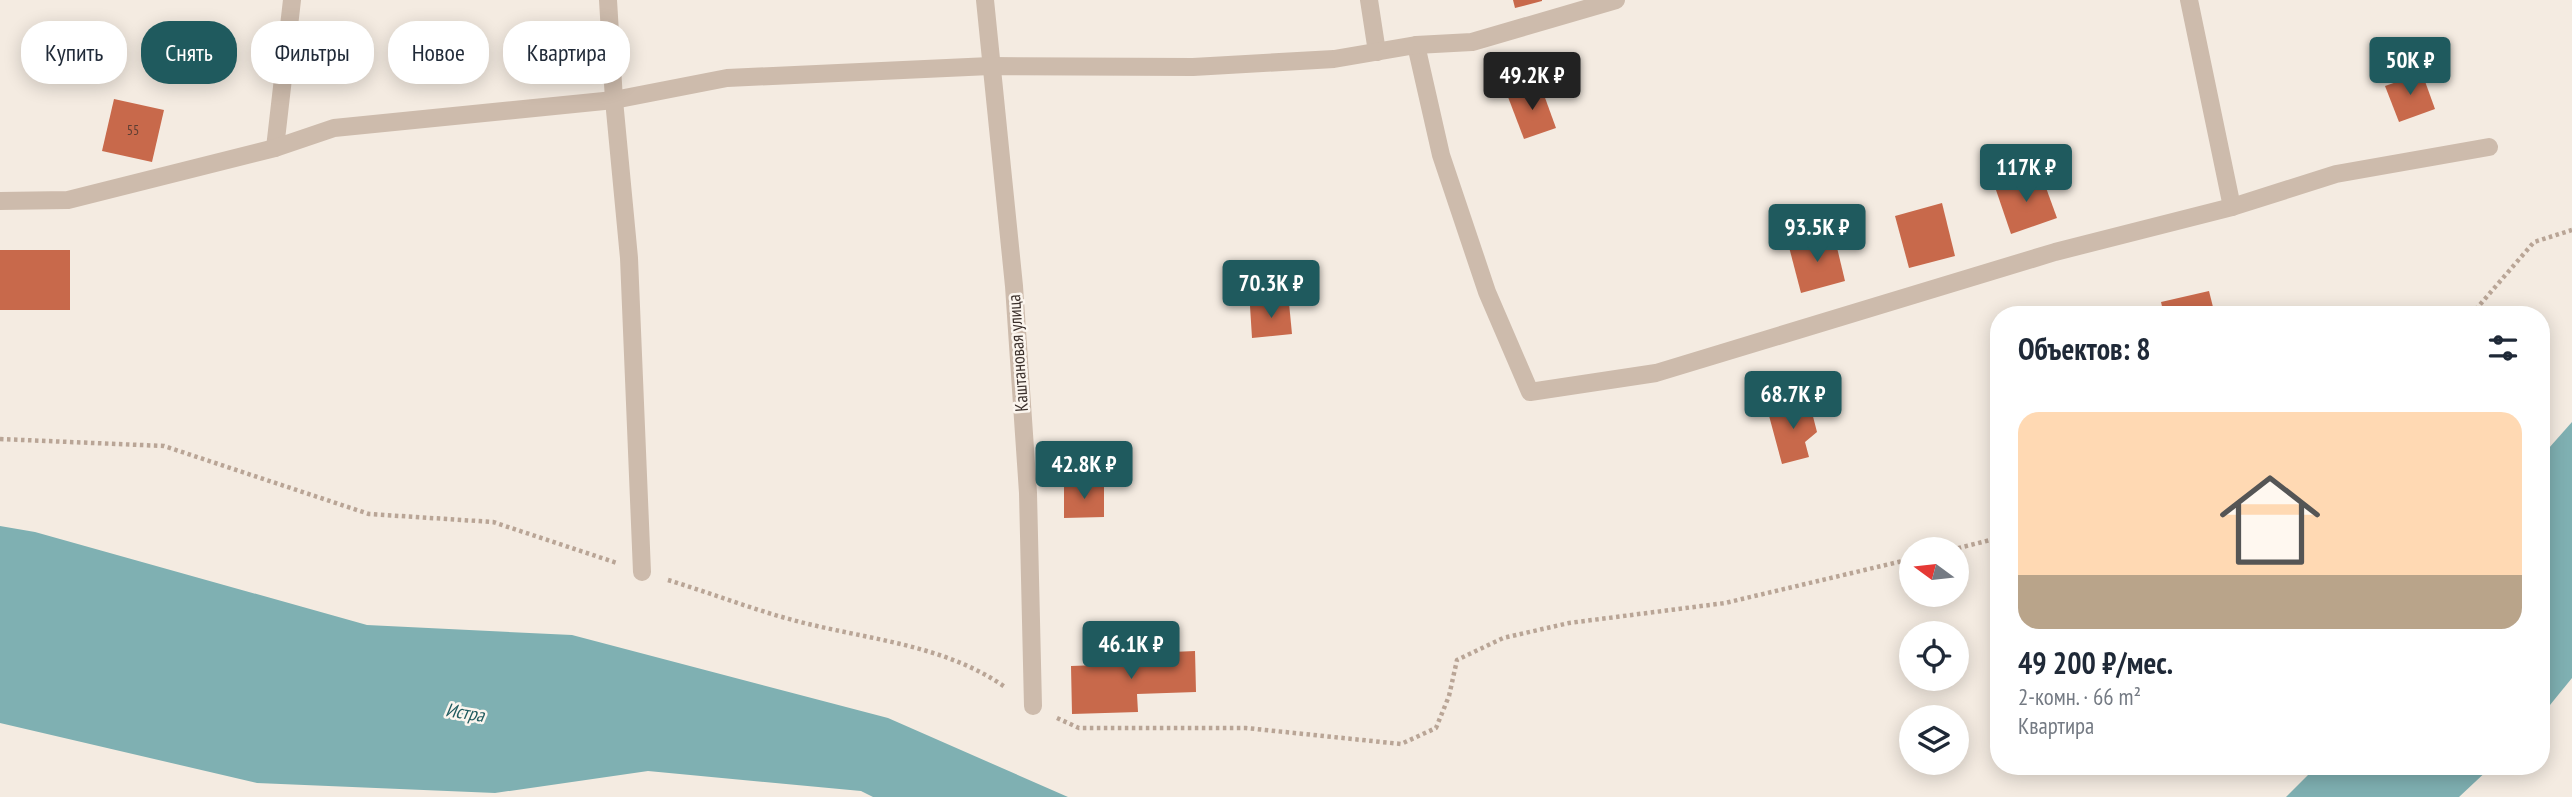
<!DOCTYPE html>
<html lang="ru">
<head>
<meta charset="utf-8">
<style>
  :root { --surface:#fff; --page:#f2f2f3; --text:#1f2937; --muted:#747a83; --accent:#1f5a5e }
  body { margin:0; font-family:"PT Sans Narrow",sans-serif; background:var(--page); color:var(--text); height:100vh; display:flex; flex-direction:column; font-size:26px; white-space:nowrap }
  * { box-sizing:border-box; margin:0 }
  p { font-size:23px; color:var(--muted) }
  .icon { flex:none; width:38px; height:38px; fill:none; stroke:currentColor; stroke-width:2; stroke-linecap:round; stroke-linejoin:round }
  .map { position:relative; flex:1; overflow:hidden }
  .side { position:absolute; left:1990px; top:306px; width:560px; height:469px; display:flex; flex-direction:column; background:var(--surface); border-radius:28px; box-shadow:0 4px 18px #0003 }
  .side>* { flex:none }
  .banner { position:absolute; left:21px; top:21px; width:665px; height:63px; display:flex; gap:14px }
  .needle { width:46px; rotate:285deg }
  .buttons { position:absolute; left:1899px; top:537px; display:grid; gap:14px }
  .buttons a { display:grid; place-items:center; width:70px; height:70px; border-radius:50%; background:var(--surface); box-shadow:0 4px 18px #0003; font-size:35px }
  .price { position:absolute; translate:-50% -60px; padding:0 16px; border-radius:7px; background:var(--accent); color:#fff; font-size:23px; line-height:46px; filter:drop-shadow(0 2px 4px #0008) }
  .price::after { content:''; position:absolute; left:50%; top:42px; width:21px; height:16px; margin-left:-10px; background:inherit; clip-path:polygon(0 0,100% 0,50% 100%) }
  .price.on { background:#222; color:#fff }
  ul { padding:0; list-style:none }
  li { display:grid; align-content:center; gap:14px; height:371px; padding:0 28px }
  li span { display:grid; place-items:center; height:217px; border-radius:21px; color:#555 }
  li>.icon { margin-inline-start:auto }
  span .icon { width:126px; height:126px; fill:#fffc; stroke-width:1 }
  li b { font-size:30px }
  h2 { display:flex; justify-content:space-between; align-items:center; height:84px; padding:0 28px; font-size:30px }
  .tag { padding:0 24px; border-radius:28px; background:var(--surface); box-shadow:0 4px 18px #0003; font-size:24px; line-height:63px }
  .tag.on { background:var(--accent); color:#fff }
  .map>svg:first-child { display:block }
</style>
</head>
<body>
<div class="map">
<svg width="2572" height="797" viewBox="0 0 2572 797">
  <rect width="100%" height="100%" fill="#f4ebe1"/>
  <g fill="#7fb0b2">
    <polygon points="2572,422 2572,678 2541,716 2541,457"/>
    <polygon points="0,526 35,532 367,625 572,635 888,718 1068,797 873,797 861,791 648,771 495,793 257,783 0,723"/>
    <polygon points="2316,767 2316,766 2491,767 2459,797 2286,797"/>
  </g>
  <g fill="#c8694b">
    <polygon points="1513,0 1542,0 1542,1 1515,8"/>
    <polygon points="2422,73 2435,109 2399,122 2385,86"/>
    <polygon points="1540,84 1556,128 1524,139 1508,97"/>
    <polygon points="114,99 164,110 152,162 102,151"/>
    <polygon points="2041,174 2057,218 2011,234 1996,190"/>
    <polygon points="1942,203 1955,256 1909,268 1895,216"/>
    <polygon points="1834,235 1845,281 1801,293 1789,247"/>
    <rect x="0" y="250" width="70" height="60"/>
    <polygon points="2209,291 2215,315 2164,315 2161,302"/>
    <polygon points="1289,303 1292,334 1252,338 1250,306"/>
    <polygon points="1809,401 1817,432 1805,442 1809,457 1782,464 1768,412"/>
    <polygon points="1064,484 1104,484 1104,517 1064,518"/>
    <polygon points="1195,651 1196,692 1137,694 1138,712 1072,714 1071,666 1125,664 1125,654"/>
  </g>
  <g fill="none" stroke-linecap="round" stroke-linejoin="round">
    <g stroke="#b9a596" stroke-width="4.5" stroke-dasharray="3.5 3.5" stroke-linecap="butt">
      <polyline points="2471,315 2534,242 2572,230"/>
      <polyline points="0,439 164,446 369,514 493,522 617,563"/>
      <polyline points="1951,550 1998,538"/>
      <path d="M668,580c49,15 99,35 149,46 65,15 132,22 188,61"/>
      <polyline points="1057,718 1079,728 1246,728 1401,744 1436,728 1449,696 1457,660 1503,638 1569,623 1725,603 1911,559"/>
    </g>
    <g stroke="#cdbbac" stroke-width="18">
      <polyline points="608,0 614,100 629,258 642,572"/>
      <polyline points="985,0 1014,286 1028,493 1033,706"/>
      <polyline points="1369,0 1377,52"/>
      <polyline points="2189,0 2232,207"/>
      <polyline points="1416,45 1441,155 1487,292 1530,392 1656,373 2055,252 2232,207 2336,174 2489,147"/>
      <polyline points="275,148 292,0"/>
      <polyline points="0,201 68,200 275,148 334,128 614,100 727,78 990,66 1193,67 1334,59 1416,45 1472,42 1616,0"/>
    </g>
  </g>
  <g text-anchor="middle" stroke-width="5" stroke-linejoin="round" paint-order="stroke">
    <g font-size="14" fill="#5e3e33">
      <text x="133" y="135">55</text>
    </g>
    <g font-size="18" fill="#3b302b" stroke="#fbf5ee">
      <text transform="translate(1018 353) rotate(-94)" y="6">Каштановая улица</text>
    </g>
    <g font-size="19" font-style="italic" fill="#1f5a5e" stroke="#fbf5ee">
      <text transform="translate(465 712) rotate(9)" y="7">Истра</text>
    </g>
  </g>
</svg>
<div class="buttons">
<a><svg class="needle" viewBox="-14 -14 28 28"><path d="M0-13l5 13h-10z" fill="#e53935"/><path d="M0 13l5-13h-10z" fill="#747a83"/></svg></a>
<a><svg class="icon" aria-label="locate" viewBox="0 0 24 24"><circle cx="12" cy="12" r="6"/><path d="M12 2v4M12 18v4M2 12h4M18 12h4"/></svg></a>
<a><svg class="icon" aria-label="layers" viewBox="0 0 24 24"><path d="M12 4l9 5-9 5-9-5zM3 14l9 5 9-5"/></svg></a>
</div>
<b class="price" style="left:2410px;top:97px">50K ₽</b>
<b class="price on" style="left:1532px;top:112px">49.2K ₽</b>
<b class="price" style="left:2026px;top:204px">117K ₽</b>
<b class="price" style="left:1817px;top:264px">93.5K ₽</b>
<b class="price" style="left:1271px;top:320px">70.3K ₽</b>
<b class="price" style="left:1793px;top:431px">68.7K ₽</b>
<b class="price" style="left:1084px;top:501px">42.8K ₽</b>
<b class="price" style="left:1131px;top:681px">46.1K ₽</b>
<div class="banner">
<a class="tag">Купить</a>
<a class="tag on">Снять</a>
<a class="tag">Фильтры</a>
<a class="tag">Новое</a>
<a class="tag">Квартира</a>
</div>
<section class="side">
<h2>Объектов: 8<svg class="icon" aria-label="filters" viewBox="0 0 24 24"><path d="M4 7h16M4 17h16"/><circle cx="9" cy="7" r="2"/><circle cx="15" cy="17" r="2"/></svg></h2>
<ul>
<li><span style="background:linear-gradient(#ffd9b3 75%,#b9a48a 0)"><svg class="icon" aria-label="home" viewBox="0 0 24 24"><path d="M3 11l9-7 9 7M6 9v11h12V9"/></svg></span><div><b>49 200 ₽/мес.</b><p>2-комн. · 66 m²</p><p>Квартира</p></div></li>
</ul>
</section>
</div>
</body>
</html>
